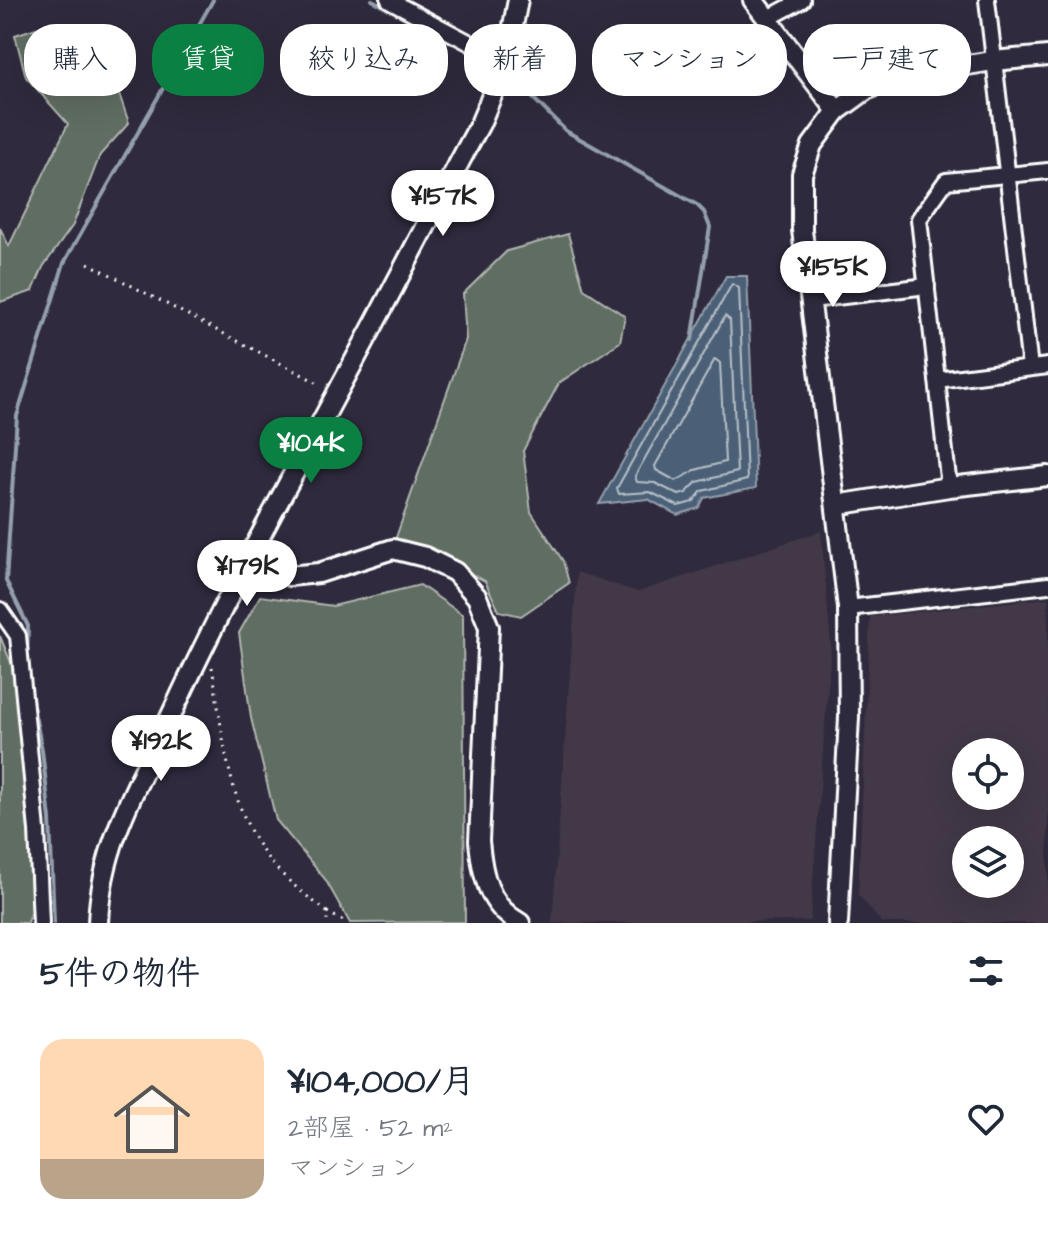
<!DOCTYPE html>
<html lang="ja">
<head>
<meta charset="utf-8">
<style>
  :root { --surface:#fff; --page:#f2f2f3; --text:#1f2937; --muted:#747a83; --accent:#0b8043 }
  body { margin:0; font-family:"Architects Daughter","Klee One",sans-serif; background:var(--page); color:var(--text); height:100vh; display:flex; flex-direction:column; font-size:30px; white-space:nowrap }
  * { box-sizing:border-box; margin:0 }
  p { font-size:26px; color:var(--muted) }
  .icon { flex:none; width:44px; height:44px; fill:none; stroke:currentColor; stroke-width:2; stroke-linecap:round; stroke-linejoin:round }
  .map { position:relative; height:923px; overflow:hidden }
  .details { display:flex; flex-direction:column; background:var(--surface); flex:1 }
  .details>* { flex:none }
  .hud { position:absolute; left:24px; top:24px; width:1000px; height:72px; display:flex; gap:16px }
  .tools { position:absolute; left:952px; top:738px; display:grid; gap:16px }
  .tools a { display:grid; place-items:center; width:72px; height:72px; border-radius:50%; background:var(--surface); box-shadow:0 8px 32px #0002; font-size:40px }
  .price { position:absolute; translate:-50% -68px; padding:0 18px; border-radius:28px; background:#fff; color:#222; font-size:26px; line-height:52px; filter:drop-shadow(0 2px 4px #0008) }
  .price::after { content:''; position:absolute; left:50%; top:48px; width:24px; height:18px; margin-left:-12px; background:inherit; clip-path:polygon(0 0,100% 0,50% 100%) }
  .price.active { background:var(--accent); color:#fff }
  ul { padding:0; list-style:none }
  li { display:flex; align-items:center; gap:24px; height:200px; padding:0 40px }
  li span { display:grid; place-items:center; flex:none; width:224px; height:160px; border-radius:24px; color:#555 }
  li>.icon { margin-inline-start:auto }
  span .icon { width:96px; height:96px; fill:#fffc; stroke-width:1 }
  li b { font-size:34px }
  h2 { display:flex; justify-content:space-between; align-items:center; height:96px; padding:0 40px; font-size:34px }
  .chip { padding:0 28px; border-radius:32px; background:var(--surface); box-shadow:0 8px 32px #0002; font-size:28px; line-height:72px }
  .chip.active { background:var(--accent); color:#fff }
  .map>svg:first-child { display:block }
</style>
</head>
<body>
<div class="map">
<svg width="1048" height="923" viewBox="0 0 1048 923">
  <rect width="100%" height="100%" fill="#2f2a3d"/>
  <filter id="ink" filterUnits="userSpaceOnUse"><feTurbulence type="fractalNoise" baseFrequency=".0125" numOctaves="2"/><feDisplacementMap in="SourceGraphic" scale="16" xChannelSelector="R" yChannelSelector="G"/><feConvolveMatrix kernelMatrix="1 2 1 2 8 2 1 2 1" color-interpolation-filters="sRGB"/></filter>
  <g filter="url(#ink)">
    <g fill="#433947" fill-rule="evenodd">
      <polygon points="821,531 831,646 810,921 552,923 577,572 638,592"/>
      <path d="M1048,598v325h-166l-24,-28 12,-278zM966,752h44v44h-44zM966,840h44v44h-44z"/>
    </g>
    <g fill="#606d62" stroke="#b0b6b0" stroke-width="2">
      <polygon points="54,22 109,64 129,123 100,155 73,225 43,267 33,291 0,302 0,228 9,246 68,124 26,77 15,35"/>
      <polygon points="568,234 584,289 625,316 620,342 559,383 523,451 531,512 563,561 569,583 521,616 499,611 485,581 433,554 394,543 466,339 463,294 507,251"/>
      <polygon points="420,585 463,615 465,922 350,923 325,879 276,820 251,718 239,633 260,596 333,606"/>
      <polygon points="0,636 12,665 25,717 26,813 37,901 27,923 0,923"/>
    </g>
    <polygon fill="#4c6177" stroke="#94a0ad" stroke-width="2" points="726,276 747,276 756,488 704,498 699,508 677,515 648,499 599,504"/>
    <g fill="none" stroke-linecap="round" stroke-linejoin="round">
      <g stroke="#b7c0c9" stroke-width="2">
        <polygon points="732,284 739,288 747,480 702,491 693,502 678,506 650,492 619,494 617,488"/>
        <polygon points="725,316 730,320 737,472 697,482 686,493 679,495 655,483 637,482 635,476"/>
        <polygon points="715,359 720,363 725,462 695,470 676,481 656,470 655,466"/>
      </g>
      <g stroke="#94a0ad" stroke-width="4">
        <polyline points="372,0 470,51"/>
        <polyline points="516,81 566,131 697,205 704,212 710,227 692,340"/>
        <polyline points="27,663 28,626 6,581 17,416 64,263 213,0"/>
        <polyline points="30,691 42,750 50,819 54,923"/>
      </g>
      <g stroke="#fff" stroke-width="20">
        <g id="street">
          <polyline points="389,0 506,62"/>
          <polyline points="987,0 1030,368"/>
          <polyline points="767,19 802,0"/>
          <polyline points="811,300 927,286"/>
          <polyline points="937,380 1048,366"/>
          <polyline points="949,487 919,219 946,181 1048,171"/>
          <polyline points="848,608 1048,585"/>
          <polyline points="0,610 18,636 37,830 41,923"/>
        </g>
      </g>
      <g stroke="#fff" stroke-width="24">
        <g id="secondary">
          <polyline points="753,0 837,111"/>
          <polyline points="836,505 949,487 1048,476"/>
          <path d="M250,557l39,19 30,-3 74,-24 32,8 30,15 22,25 12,30 -10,214c3,33 9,65 41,82"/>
          <path d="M98,923c3,-82 43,-143 76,-214 63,-136 137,-266 207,-398 33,-62 65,-125 99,-187l26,-62 12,-62"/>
          <polyline points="838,923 849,717 848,608 802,230 802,174 812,145 837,111 866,90 903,75 993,61 1048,56"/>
        </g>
      </g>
      <g stroke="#fff" stroke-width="3" stroke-dasharray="2 6" stroke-linecap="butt">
        <polyline points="88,263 322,385"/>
        <path d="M212,667c10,59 14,128 48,180 16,26 43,46 67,65v11"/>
        <polyline points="327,912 347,923"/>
      </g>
      <use href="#street" stroke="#2f2a3d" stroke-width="14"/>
      <use href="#secondary" stroke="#2f2a3d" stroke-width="18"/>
    </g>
  </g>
</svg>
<div class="tools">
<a><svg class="icon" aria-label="locate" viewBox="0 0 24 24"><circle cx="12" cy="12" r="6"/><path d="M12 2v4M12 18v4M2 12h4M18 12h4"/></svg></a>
<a><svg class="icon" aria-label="layers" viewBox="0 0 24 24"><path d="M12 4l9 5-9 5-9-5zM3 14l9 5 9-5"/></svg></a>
</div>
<b class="price" style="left:443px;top:238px">¥157K</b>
<b class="price" style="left:833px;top:309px">¥155K</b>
<b class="price active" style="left:311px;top:485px">¥104K</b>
<b class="price" style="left:247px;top:608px">¥179K</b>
<b class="price" style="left:161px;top:783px">¥192K</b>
<div class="hud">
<a class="chip">購入</a>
<a class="chip active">賃貸</a>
<a class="chip">絞り込み</a>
<a class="chip">新着</a>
<a class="chip">マンション</a>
<a class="chip">一戸建て</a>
</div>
</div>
<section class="details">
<h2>5件の物件<svg class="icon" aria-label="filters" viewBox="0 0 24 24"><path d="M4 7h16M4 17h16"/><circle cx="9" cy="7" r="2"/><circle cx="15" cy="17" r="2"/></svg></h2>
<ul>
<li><span style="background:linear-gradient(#ffd9b3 75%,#b9a48a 0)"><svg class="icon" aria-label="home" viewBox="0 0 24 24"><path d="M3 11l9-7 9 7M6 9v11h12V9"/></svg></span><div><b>¥104,000/月</b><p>2部屋 · 52 m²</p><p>マンション</p></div><svg class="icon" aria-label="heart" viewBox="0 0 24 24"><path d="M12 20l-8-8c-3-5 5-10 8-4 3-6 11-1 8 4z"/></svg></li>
</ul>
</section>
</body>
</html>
